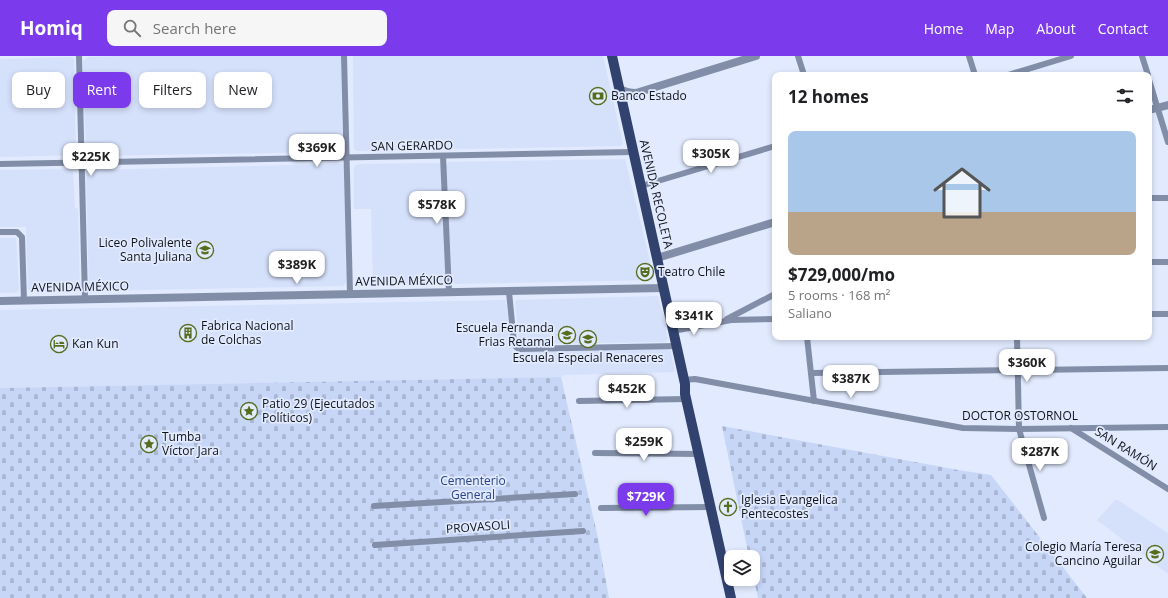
<!DOCTYPE html>
<html lang="en">
<head>
<meta charset="utf-8">
<style>
  :root { --surface:#fff; --page:#f6f6f6; --text:#202124; --muted:#757577; --line:#e0e0e0; --accent:#7c3aed }
  body { margin:0; font-family:"Open Sans",sans-serif; background:var(--page); color:var(--text); height:100vh; display:flex; flex-direction:column; font-size:15px; white-space:nowrap }
  * { box-sizing:border-box; margin:0 }
  p { font-size:13px; color:var(--muted) }
  .icon { flex:none; width:22px; height:22px; fill:none; stroke:currentColor; stroke-width:2; stroke-linecap:round; stroke-linejoin:round }
  .map { position:relative; flex:1; overflow:hidden }
  .panel { position:absolute; left:772px; top:16px; width:380px; height:268px; display:flex; flex-direction:column; background:var(--surface); border-radius:8px; box-shadow:0 2px 6px #0003 }
  .panel>* { flex:none }
  .banner { position:absolute; left:12px; top:16px; width:380px; height:36px; display:flex; gap:8px }
  .buttons { position:absolute; left:724px; top:494px; display:grid; gap:8px }
  .buttons a { display:grid; place-items:center; width:36px; height:36px; border-radius:8px; background:var(--surface); box-shadow:0 2px 6px #0003; font-size:20px }
  .price { position:absolute; translate:-50% -34px; padding:0 9px; border-radius:8px; background:#fff; color:#222; font-size:13px; line-height:26px; filter:drop-shadow(0 1px 2px #0008) }
  .price::after { content:''; position:absolute; left:50%; top:24px; width:12px; height:9px; margin-left:-6px; background:inherit; clip-path:polygon(0 0,100% 0,50% 100%) }
  .price.active { background:var(--accent); color:#fff }
  ul { padding:0; list-style:none }
  li { display:grid; align-content:center; gap:8px; height:212px; padding:0 16px }
  li+li { border-top:1px solid var(--line) }
  li span { display:grid; place-items:center; height:124px; border-radius:8px; color:#555 }
  li>.icon { margin-inline-start:auto }
  span .icon { width:72px; height:72px; fill:#fffc; stroke-width:1 }
  li b { font-size:17px }
  h2 { display:flex; justify-content:space-between; align-items:center; height:48px; padding:0 16px; font-size:17px }
  .tag { padding:0 14px; border-radius:8px; background:var(--surface); box-shadow:0 2px 6px #0003; font-size:14px; line-height:36px }
  .tag.active { background:var(--accent); color:#fff }
  header { display:flex; align-items:center; gap:24px; box-sizing:border-box; height:56px; padding:0 20px; background:var(--accent); color:#fff }
  header strong { font-size:19px }
  nav { display:flex; gap:22px; margin-inline-start:auto; font-size:14px }
  .search { width:280px; height:36px; background:var(--page); display:flex; align-items:center; gap:10px; box-sizing:border-box; padding:0 14px; border-radius:8px; color:var(--muted); font-size:15px }
  .map>svg:first-child { display:block }
</style>
</head>
<body>
<header>
<strong>Homiq</strong>
<div class="search"><svg class="icon" aria-label="search" viewBox="0 0 24 24"><circle cx="10" cy="10" r="6"/><path d="M15 15l6 6"/></svg>Search here</div>
<nav><a>Home</a><a>Map</a><a>About</a><a>Contact</a></nav>
</header>
<div class="map">
<svg width="1168" height="542" viewBox="0 0 1168 542">
  <defs>
    <pattern id="cemetery-stones" width="16" height="16" patternUnits="userSpaceOnUse"><rect width="16" height="16" fill="#c7d6f7"/><path d="M2 7V4a2 2 0 0 1 4 0v3zM10 15v-3a2 2 0 0 1 4 0v3z" fill="#aab7d3"/></pattern>
  </defs>
  <rect width="100%" height="100%" fill="#e1eafe"/>
  <g fill="#d5e0fb">
    <polygon points="123,0 341,0 342,94 339,96 90,100 86,97 83,5 88,1"/>
    <polygon points="353,0 603,0 623,88 620,90 357,95 354,93"/>
    <polygon points="72,1 74,3 76,99 0,101 0,3"/>
    <polygon points="625,103 654,221 652,224 455,228 452,225 446,109 448,106"/>
    <polygon points="440,107 441,108 446,224 444,227 373,228 371,153 354,153 354,111 358,108"/>
    <polygon points="342,108 344,110 346,226 343,230 93,235 89,231 86,116 89,114"/>
    <polygon points="72,113 73,115 75,152 78,153 80,233 78,235 30,235 28,233 26,171 0,171 0,114"/>
    <polygon points="0,182 16,182 19,233 16,237 0,237"/>
    <polygon points="658,240 668,283 665,286 522,288 519,286 515,246 516,244"/>
    <polygon points="505,244 506,245 511,291 515,296 670,292 675,316 564,319 561,321 0,332 0,254"/>
    <polygon points="1116,443 1168,477 1168,518 1097,464"/>
  </g>
  <g fill="url(#cemetery-stones)">
    <polygon points="561,321 598,482 609,542 0,542 0,332"/>
    <polygon points="722,370 958,414 991,419 1087,542 758,542 753,519 753,501 749,501"/>
  </g>
  <g fill="none" stroke-linecap="round" stroke-linejoin="round">
    <g stroke="#828ea8" stroke-width="6">
      <polyline points="79,0 85,243"/>
      <polyline points="344,0 350,238"/>
      <polyline points="798,0 804,19"/>
      <polyline points="969,0 975,19"/>
      <polyline points="1142,0 1148,19"/>
      <polyline points="1008,19 1071,0"/>
      <polyline points="1149,24 1168,86"/>
      <polyline points="443,100 449,236"/>
      <polyline points="0,108 633,96"/>
      <polyline points="641,130 775,90"/>
      <polyline points="1149,142 1168,142"/>
      <polyline points="0,176 17,176 22,181 24,245"/>
      <polyline points="1149,206 1168,206"/>
      <polyline points="509,236 514,287 516,291 519,293 677,290"/>
      <polyline points="1149,258 1168,258"/>
      <polyline points="727,263 775,238"/>
      <polyline points="673,275 731,264 775,263"/>
      <polyline points="807,281 814,345"/>
      <polyline points="1017,281 1019,373 1044,462"/>
      <polyline points="811,317 1168,312"/>
      <polyline points="684,324 695,323 963,372 1019,373 1168,371"/>
      <polyline points="579,345 686,343"/>
      <polyline points="1071,372 1168,433"/>
      <polyline points="595,397 699,398"/>
      <polyline points="374,450 575,438"/>
      <polyline points="601,452 711,451"/>
      <polyline points="375,489 583,475"/>
    </g>
    <g stroke="#828ea8" stroke-width="8">
      <path d="M619,32c6,4 10,5 17,5l120,-37"/>
      <polyline points="1149,54 1168,49"/>
      <polyline points="657,202 775,166"/>
      <polyline points="0,245 664,232"/>
    </g>
    <polyline stroke="#31426f" stroke-width="10" points="612,0 685,328 685,338 731,542"/>
  </g>
  <defs>
    <g id="bank-ring" transform="scale(0.9)"><circle r="9.5" fill="#e1eafe" stroke="#566d1e" stroke-width="1.5"/><path d="M-6-4H6V4H-6ZM0-2.3a2.3 2.3 0 1 0 0 4.6a2.3 2.3 0 1 0 0-4.6Z" fill="#566d1e"/></g>
    <g id="school-ring" transform="scale(0.9)"><circle r="9.5" fill="#e1eafe" stroke="#566d1e" stroke-width="1.5"/><path d="M0-5L7-2L0 1L-7-2ZM-4 1L0 2.5L4 1V4Q0 6-4 4Z" fill="#566d1e"/></g>
    <g id="theatre-ring" transform="scale(0.9)"><circle r="9.5" fill="#e1eafe" stroke="#566d1e" stroke-width="1.5"/><path d="M-5-5.5Q0-4 5-5.5V0Q5 5 0 6Q-5 5-5 0ZM-3.3-2.5H-1v1.5H-3.3ZM1-2.5H3.3v1.5H1ZM-2.8 1Q0 5.5 2.8 1Z" fill="#566d1e"/></g>
    <g id="building-ring" transform="scale(0.9)"><circle r="9.5" fill="#e1eafe" stroke="#566d1e" stroke-width="1.5"/><path d="M-4-6H4V6H1V3H-1V6H-4ZM-2.5-4.3h1.7v1.8h-1.7ZM.8-4.3h1.7v1.8H.8ZM-2.5-1h1.7V.8h-1.7ZM.8-1h1.7V.8H.8Z" fill="#566d1e"/></g>
    <g id="hotel-ring" transform="scale(0.9)"><circle r="9.5" fill="#e1eafe" stroke="#566d1e" stroke-width="1.5"/><path d="M-6-4.5h1.5V1H6V5H4.5V3h-9V5H-6ZM-4 0a1.8 1.8 0 1 1 3.6 0ZM.5 0V-2.5h3Q6-2.5 6 0Z" fill="#566d1e"/></g>
    <g id="sight-ring" transform="scale(0.9)"><circle r="9.5" fill="#e1eafe" stroke="#566d1e" stroke-width="1.5"/><path d="M0-6L1.8-2.2L6-1.7L2.9 1.2L3.7 5.4L0 3.3L-3.7 5.4L-2.9 1.2L-6-1.7L-1.8-2.2Z" fill="#566d1e"/></g>
    <g id="church-ring" transform="scale(0.9)"><circle r="9.5" fill="#e1eafe" stroke="#566d1e" stroke-width="1.5"/><path d="M-1.2-6h2.4v3.5h3.3v2.4h-3.3V6h-2.4V-.1h-3.3v-2.4h3.3Z" fill="#566d1e"/></g>
  </defs>
  <g fill-rule="evenodd">
    <use href="#bank-ring" x="598" y="40"/>
    <use href="#school-ring" x="205" y="194"/>
    <use href="#theatre-ring" x="645" y="216"/>
    <use href="#building-ring" x="188" y="277"/>
    <use href="#school-ring" x="567" y="279"/>
    <use href="#school-ring" x="588" y="283"/>
    <use href="#hotel-ring" x="59" y="288"/>
    <use href="#sight-ring" x="249" y="355"/>
    <use href="#sight-ring" x="149" y="388"/>
    <use href="#church-ring" x="728" y="451"/>
    <use href="#school-ring" x="1155" y="498"/>
  </g>
  <g text-anchor="middle" stroke-width="3.5" stroke-linejoin="round" paint-order="stroke">
    <g font-size="12" fill="#101319" stroke="#e1eafe" text-anchor="start">
      <text x="611" y="44">Banco Estado</text>
      <text x="192" y="191" text-anchor="end">Liceo Polivalente<tspan x="192" dy="14">Santa Juliana</tspan></text>
      <text x="658" y="220">Teatro Chile</text>
      <text x="201" y="274">Fabrica Nacional<tspan x="201" dy="14">de Colchas</tspan></text>
      <text x="554" y="276" text-anchor="end">Escuela Fernanda<tspan x="554" dy="14">Frias Retamal</tspan></text>
      <text x="72" y="292">Kan Kun</text>
      <text x="588" y="306" text-anchor="middle">Escuela Especial Renaceres</text>
      <text x="262" y="352">Patio 29 (Ejecutados<tspan x="262" dy="14">Políticos)</tspan></text>
      <text x="162" y="385">Tumba<tspan x="162" dy="14">Víctor Jara</tspan></text>
      <text x="741" y="448">Iglesia Evangelica<tspan x="741" dy="14">Pentecostes</tspan></text>
      <text x="1142" y="495" text-anchor="end">Colegio María Teresa<tspan x="1142" dy="14">Cancino Aguilar</tspan></text>
    </g>
    <g font-size="12" fill="#101319" stroke="#e1eafe">
      <text transform="translate(412 90) rotate(-1)" y="4">SAN GERARDO</text>
      <text transform="translate(656 138) rotate(77)" y="4">AVENIDA RECOLETA</text>
      <text transform="translate(404 225) rotate(-1)" y="4">AVENIDA MÉXICO</text>
      <text transform="translate(80 231) rotate(-1)" y="4">AVENIDA MÉXICO</text>
      <text x="1020" y="364">DOCTOR OSTORNOL</text>
      <text transform="translate(1126 393) rotate(32)" y="4">SAN RAMÓN</text>
      <text transform="translate(478 471) rotate(-4)" y="4">PROVASOLI</text>
    </g>
    <g font-size="12" fill="#2a4289" stroke="#e1eafe">
      <text x="473" y="429">Cementerio<tspan x="473" dy="14">General</tspan></text>
    </g>
  </g>
</svg>
<div class="buttons">
<a><svg class="icon" aria-label="layers" viewBox="0 0 24 24"><path d="M12 4l9 5-9 5-9-5zM3 14l9 5 9-5"/></svg></a>
</div>
<b class="price" style="left:317px;top:112px">$369K</b>
<b class="price" style="left:711px;top:118px">$305K</b>
<b class="price" style="left:91px;top:121px">$225K</b>
<b class="price" style="left:437px;top:169px">$578K</b>
<b class="price" style="left:297px;top:229px">$389K</b>
<b class="price" style="left:694px;top:280px">$341K</b>
<b class="price" style="left:1027px;top:327px">$360K</b>
<b class="price" style="left:851px;top:343px">$387K</b>
<b class="price" style="left:627px;top:353px">$452K</b>
<b class="price" style="left:644px;top:406px">$259K</b>
<b class="price" style="left:1040px;top:416px">$287K</b>
<b class="price active" style="left:646px;top:461px">$729K</b>
<div class="banner">
<a class="tag">Buy</a>
<a class="tag active">Rent</a>
<a class="tag">Filters</a>
<a class="tag">New</a>
</div>
<section class="panel">
<h2>12 homes<svg class="icon" aria-label="filters" viewBox="0 0 24 24"><path d="M4 7h16M4 17h16"/><circle cx="9" cy="7" r="2"/><circle cx="15" cy="17" r="2"/></svg></h2>
<ul>
<li><span style="background:linear-gradient(#a9c7e8 65%,#b9a48a 0)"><svg class="icon" aria-label="home" viewBox="0 0 24 24"><path d="M3 11l9-7 9 7M6 9v11h12V9"/></svg></span><div><b>$729,000/mo</b><p>5 rooms · 168 m²</p><p>Saliano</p></div></li>
</ul>
</section>
</div>
</body>
</html>
